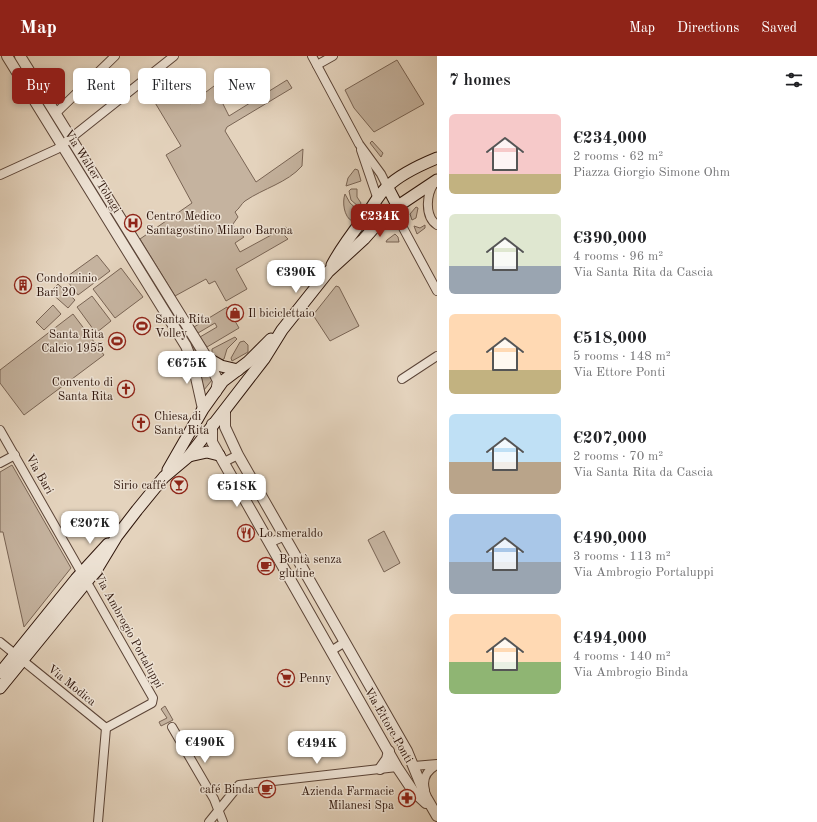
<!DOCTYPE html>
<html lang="en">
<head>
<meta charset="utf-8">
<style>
  :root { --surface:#fff; --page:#f6f6f6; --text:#202124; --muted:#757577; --accent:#8f2418 }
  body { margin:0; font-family:"Old Standard TT",serif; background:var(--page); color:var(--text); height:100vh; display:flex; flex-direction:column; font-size:15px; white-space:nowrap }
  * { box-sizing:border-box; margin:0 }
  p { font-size:13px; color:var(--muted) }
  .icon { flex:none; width:22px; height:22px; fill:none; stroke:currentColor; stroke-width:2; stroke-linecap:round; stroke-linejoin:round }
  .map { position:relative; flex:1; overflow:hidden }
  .panel { display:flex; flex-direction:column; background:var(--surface); width:380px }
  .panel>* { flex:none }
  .banner { position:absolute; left:12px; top:12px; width:365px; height:36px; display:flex; gap:8px }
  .price { position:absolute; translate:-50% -34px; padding:0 9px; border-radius:8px; background:#fff; color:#222; font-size:13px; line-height:26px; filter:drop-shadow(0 1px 2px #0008) }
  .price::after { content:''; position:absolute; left:50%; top:24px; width:12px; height:9px; margin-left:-6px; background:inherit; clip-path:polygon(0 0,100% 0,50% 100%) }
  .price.current { background:var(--accent); color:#fff }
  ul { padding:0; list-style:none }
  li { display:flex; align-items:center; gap:12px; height:100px; padding:0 12px }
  li span { display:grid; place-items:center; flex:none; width:112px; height:80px; border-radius:6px; color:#555 }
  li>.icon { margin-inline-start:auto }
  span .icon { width:48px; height:48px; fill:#fffc; stroke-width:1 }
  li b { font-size:17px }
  h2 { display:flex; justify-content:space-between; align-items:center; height:48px; padding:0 12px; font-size:17px }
  .pill { padding:0 14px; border-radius:6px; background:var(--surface); box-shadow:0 2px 6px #0003; font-size:14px; line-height:36px }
  .pill.current { background:var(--accent); color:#fff }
  header { display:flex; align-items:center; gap:24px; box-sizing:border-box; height:56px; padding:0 20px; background:var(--accent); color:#fff }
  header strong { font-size:19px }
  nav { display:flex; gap:22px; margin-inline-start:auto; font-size:14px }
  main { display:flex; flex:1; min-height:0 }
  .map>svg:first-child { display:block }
</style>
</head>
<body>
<header>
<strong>Map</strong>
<nav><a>Map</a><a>Directions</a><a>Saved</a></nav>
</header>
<main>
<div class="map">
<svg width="437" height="766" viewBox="0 0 437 766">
  <rect width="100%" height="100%" fill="#e4d3bd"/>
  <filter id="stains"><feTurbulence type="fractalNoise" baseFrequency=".005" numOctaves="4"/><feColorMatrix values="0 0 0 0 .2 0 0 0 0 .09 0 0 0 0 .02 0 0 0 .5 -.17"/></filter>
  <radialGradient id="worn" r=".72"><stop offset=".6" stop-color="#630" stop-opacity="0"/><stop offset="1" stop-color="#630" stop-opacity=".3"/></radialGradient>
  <g fill="#c5b39f" stroke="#796454">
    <polygon points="397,4 424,48 374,76 354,52 345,34"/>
    <path d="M287,24l5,8 -65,39 -2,4 31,51 47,-33 -1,17c-15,17 -38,22 -57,35 -4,3 -5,7 -10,11l3,5 -5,7c2,9 6,8 11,13l-9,6 5,9 46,-25 2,5 -4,3 4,4 -52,30 11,20 -21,12 -11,-20 -6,3 -3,-5 -31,17 -35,-57 52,-36 -26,-48 15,-9 -27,-45 21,-16 15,19 24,-18 15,30z"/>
    <polygon points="372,85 383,97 381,101 370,87"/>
    <polygon points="77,101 206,312 212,324 204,334 197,303 190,288"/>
    <polygon points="355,113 358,114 361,125 346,130 348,122"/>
    <polygon points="351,133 357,133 357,141 361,147 359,151 351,144 349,135"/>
    <path d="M345,138l5,9 8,7 -6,11c-8,-4 -10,-19 -7,-27z"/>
    <polygon points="416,151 418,152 416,162 412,164 410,158"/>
    <polygon points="425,169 425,172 417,178 414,170 420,172"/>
    <polygon points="395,178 398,181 399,186 386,186 387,184"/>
    <polygon points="97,199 110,215 78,239 65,222"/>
    <polygon points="121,212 143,241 115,262 93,233"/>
    <polygon points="58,228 75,244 68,252 50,236"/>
    <polygon points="336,230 339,231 359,270 330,285 313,259"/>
    <polygon points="92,240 111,265 96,277 77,251"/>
    <polygon points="53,249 61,258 44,274 36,266"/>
    <polygon points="227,251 239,272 207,291 200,281 217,271 215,267 198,277 194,271"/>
    <polygon points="73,258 104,299 24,359 0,327 0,314"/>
    <polygon points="235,281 237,283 227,293 224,303 221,304 212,298 212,293"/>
    <polygon points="244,285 248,289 248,296 232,305 231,302 240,286"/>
    <polygon points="12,409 71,512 24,571 3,476 0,476 0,416"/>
    <polygon points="384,475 400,507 384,516 368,484"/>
    <polygon points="165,650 173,664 161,670 159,666 167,662 161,653"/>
  </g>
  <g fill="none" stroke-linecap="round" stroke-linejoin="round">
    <g stroke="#5b4437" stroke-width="10">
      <g id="minor">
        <polyline points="312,0 359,88 381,118 387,130"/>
        <polyline points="317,9 333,0"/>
        <polyline points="56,57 115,0"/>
        <polyline points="361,94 377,141"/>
        <polyline points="0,119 57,93 174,0"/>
        <path d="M436,125c-10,11 -12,35 1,44"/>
        <polyline points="398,151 402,170 437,235"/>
        <polyline points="386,158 402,170"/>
        <polyline points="402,323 437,300"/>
        <polyline points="0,374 153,642 152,647 106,672"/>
        <polyline points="224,406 238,399"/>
        <polyline points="0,407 15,399"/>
        <polyline points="269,487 285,480"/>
        <polyline points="0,586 106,672"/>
        <polyline points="331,595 345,586"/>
        <polyline points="172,671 214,743 223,766"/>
        <polyline points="414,710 437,708"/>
        <path d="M425,734c-3,-11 2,-20 12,-25"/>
        <polyline points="98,766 106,672"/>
        <polyline points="209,766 239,729 397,711"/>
      </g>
    </g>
    <g stroke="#5b4437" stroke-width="12">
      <g id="tertiary">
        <polyline points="7,0 186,290 193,308 203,353"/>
        <polyline points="20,0 207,302 218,325 216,336"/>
        <polyline points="225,354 225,371 238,399 407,695 426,741 437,760"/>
        <polyline points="212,368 212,386 397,711 413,735 426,747"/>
        <polyline points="380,713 387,703 389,695"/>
      </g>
    </g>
    <g stroke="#2d140a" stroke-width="13">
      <g id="secondary">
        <polyline points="387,130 398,151"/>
        <path d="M332,209c10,-19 22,-34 35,-51 7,-9 11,-19 20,-27 13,-13 33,-22 50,-29"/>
        <polyline points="207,302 221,310 238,314"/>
        <polyline points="189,400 207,396 219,399"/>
        <polyline points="168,414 203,353 223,325 248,306 271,283"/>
        <polyline points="0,617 76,523 108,488"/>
        <polyline points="0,632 97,513 117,480 137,454 164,421 189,400 203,382 264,303 282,274 328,216 364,183 386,158 437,124"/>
      </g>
    </g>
    <use href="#minor" stroke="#ede2d4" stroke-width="8"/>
    <use href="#tertiary" stroke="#ede2d4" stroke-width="10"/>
    <use href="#secondary" stroke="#ede2d4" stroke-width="11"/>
  </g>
  <defs>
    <g id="hospital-ring" transform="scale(0.9)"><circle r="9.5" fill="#ede2d4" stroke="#8f2418" stroke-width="1.5"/><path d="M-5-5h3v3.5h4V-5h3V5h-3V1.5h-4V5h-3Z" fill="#8f2418"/></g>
    <g id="building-ring" transform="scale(0.9)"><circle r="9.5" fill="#ede2d4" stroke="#8f2418" stroke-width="1.5"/><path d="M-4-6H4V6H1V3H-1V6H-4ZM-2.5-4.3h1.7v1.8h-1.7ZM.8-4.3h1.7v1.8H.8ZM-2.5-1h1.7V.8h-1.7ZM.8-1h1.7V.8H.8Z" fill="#8f2418"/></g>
    <g id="shop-ring" transform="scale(0.9)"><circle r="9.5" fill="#ede2d4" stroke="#8f2418" stroke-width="1.5"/><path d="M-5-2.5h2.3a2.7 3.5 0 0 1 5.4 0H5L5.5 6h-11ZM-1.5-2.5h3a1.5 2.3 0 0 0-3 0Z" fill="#8f2418"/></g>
    <g id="stadium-ring" transform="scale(0.9)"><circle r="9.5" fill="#ede2d4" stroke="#8f2418" stroke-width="1.5"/><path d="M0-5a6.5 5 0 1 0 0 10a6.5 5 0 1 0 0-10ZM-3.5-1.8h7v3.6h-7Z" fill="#8f2418"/></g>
    <g id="church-ring" transform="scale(0.9)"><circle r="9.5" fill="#ede2d4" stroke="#8f2418" stroke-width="1.5"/><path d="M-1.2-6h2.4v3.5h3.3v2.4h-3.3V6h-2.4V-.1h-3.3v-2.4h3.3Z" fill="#8f2418"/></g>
    <g id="bar-ring" transform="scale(0.9)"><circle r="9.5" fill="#ede2d4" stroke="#8f2418" stroke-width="1.5"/><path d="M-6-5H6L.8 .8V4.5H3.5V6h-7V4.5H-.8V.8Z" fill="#8f2418"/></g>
    <g id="restaurant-ring" transform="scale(0.9)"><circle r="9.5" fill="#ede2d4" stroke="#8f2418" stroke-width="1.5"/><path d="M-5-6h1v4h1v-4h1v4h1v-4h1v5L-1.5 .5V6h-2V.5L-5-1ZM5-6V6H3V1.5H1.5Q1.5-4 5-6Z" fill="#8f2418"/></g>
    <g id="cafe-ring" transform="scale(0.9)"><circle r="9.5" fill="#ede2d4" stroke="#8f2418" stroke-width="1.5"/><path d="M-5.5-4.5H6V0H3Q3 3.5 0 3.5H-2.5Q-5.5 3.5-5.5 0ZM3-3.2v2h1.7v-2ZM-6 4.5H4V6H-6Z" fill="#8f2418"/></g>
    <g id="supermarket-ring" transform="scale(0.9)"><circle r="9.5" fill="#ede2d4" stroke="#8f2418" stroke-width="1.5"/><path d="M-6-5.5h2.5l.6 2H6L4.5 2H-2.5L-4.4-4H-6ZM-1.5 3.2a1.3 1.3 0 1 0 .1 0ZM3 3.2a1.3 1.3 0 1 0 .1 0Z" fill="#8f2418"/></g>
    <g id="pharmacy-ring" transform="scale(0.9)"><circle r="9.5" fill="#ede2d4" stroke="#8f2418" stroke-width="1.5"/><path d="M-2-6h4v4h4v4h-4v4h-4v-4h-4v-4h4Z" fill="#8f2418"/></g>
  </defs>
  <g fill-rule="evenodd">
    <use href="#hospital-ring" x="133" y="167"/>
    <use href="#building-ring" x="23" y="229"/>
    <use href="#shop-ring" x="235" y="257"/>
    <use href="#stadium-ring" x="142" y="270"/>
    <use href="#stadium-ring" x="117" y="285"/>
    <use href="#church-ring" x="126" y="333"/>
    <use href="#church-ring" x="141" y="367"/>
    <use href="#bar-ring" x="179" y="429"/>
    <use href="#restaurant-ring" x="246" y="477"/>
    <use href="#cafe-ring" x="266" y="510"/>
    <use href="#supermarket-ring" x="286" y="622"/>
    <use href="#cafe-ring" x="267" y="733"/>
    <use href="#pharmacy-ring" x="407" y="742"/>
  </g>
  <g text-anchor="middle" stroke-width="3" stroke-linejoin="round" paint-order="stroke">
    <g font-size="12" fill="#2d140a" stroke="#ede2d4">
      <text transform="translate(93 115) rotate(58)" y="4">Via Walter Tobagi</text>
      <text transform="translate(40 418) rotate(60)" y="4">Via Bari</text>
      <text transform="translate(129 574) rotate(61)" y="4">Via Ambrogio Portaluppi</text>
      <text transform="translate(72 629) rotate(39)" y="4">Via Modica</text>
      <text transform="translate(389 669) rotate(60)" y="4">Via Ettore Ponti</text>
    </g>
    <g font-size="12" fill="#2d140a" stroke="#ede2d4" text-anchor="start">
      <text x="146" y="164">Centro Medico<tspan x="146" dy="14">Santagostino Milano Barona</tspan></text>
      <text x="36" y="226">Condominio<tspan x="36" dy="14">Bari 20</tspan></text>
      <text x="248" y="261">Il biciclettaio</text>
      <text x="155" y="267">Santa Rita<tspan x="155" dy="14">Volley</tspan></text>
      <text x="104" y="282" text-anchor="end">Santa Rita<tspan x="104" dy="14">Calcio 1955</tspan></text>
      <text x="113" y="330" text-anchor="end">Convento di<tspan x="113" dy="14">Santa Rita</tspan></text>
      <text x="154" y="364">Chiesa di<tspan x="154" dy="14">Santa Rita</tspan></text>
      <text x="166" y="433" text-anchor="end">Sirio caffé</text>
      <text x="259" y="481">Lo smeraldo</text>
      <text x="279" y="507">Bontà senza<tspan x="279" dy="14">glutine</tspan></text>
      <text x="299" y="626">Penny</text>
      <text x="254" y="737" text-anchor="end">café Binda</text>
      <text x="394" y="739" text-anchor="end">Azienda Farmacie<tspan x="394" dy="14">Milanesi Spa</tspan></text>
    </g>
  </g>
  <rect width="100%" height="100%" filter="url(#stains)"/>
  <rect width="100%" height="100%" fill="url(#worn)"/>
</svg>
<b class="price current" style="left:380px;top:182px">€234K</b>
<b class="price" style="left:296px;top:238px">€390K</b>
<b class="price" style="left:187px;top:329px">€675K</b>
<b class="price" style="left:237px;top:452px">€518K</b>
<b class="price" style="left:90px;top:489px">€207K</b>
<b class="price" style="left:205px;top:708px">€490K</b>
<b class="price" style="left:317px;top:709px">€494K</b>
<div class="banner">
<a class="pill current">Buy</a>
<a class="pill">Rent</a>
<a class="pill">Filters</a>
<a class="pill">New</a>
</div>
</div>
<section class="panel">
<h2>7 homes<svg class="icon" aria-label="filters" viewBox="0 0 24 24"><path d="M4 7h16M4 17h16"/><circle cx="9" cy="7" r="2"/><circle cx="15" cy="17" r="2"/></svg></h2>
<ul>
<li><span style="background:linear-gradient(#f6c9c9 75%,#c2b280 0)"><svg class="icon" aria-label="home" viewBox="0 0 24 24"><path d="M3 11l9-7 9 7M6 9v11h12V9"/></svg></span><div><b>€234,000</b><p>2 rooms · 62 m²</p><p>Piazza Giorgio Simone Ohm</p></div></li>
<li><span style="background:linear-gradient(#dfe7d0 65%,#9aa5b1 0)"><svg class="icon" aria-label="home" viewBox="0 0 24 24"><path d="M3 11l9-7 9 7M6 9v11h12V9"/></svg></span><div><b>€390,000</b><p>4 rooms · 96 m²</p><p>Via Santa Rita da Cascia</p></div></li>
<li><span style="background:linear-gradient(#ffd9b3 70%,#c2b280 0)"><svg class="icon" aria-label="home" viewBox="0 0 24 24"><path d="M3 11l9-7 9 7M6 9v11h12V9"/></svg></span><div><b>€518,000</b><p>5 rooms · 148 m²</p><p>Via Ettore Ponti</p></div></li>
<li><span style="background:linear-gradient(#bfe0f5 60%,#b9a48a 0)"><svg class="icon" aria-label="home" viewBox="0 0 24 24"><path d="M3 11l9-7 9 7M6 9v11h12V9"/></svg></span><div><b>€207,000</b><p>2 rooms · 70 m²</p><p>Via Santa Rita da Cascia</p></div></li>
<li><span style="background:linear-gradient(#a9c7e8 60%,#9aa5b1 0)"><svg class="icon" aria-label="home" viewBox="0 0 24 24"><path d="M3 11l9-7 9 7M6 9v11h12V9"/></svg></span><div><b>€490,000</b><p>3 rooms · 113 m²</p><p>Via Ambrogio Portaluppi</p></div></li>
<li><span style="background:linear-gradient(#ffd9b3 60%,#8fb573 0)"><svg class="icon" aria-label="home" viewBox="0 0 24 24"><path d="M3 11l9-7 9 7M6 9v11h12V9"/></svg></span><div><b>€494,000</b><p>4 rooms · 140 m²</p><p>Via Ambrogio Binda</p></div></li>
</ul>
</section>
</main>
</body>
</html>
